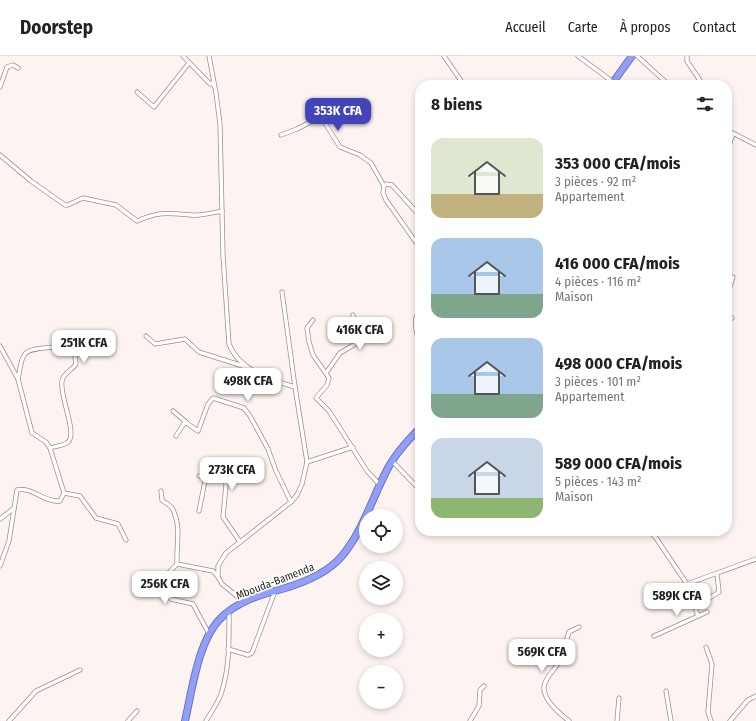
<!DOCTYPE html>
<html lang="fr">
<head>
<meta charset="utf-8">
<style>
  :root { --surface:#fff; --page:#f6f6f6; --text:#222; --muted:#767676; --line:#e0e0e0; --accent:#4344b9 }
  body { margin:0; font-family:"Fira Sans Condensed",sans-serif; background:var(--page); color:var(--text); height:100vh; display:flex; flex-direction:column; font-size:15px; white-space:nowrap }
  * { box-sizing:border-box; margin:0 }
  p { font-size:13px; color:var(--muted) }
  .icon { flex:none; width:22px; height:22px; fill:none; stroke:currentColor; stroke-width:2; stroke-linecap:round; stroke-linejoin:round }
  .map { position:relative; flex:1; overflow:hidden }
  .sheet { position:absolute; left:415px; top:24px; width:317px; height:456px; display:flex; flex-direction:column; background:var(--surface); border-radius:16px; box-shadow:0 2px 6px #0003 }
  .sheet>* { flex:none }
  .fabs { position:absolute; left:359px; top:453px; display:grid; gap:8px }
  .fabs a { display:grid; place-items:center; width:44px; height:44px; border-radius:50%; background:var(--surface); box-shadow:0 2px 6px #0003; font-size:20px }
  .price { position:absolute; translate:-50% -34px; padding:0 9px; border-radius:8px; background:#fff; color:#222; font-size:13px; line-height:26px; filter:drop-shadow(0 1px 2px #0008) }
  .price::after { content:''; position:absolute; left:50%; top:24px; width:12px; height:9px; margin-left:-6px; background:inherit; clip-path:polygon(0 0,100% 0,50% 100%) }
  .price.selected { background:var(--accent); color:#fff }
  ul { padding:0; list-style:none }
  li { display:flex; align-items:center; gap:12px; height:100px; padding:0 16px }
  li span { display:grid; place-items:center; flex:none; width:112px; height:80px; border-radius:12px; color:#555 }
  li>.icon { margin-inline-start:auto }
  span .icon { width:48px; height:48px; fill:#fffc; stroke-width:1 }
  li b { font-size:17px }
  h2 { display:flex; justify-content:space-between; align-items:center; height:48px; padding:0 16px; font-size:17px }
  header { display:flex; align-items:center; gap:24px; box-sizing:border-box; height:56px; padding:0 20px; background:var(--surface); border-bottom:1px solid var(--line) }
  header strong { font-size:19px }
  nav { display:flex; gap:22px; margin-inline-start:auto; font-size:14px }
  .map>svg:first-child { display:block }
</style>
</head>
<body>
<header>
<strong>Doorstep</strong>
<nav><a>Accueil</a><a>Carte</a><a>À propos</a><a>Contact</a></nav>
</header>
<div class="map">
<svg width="756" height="665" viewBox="0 0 756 665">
  <rect width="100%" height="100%" fill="#fdf4f1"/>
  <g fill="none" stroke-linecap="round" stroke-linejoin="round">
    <g stroke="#9c8f89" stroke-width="5">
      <g id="street">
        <polyline points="183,0 210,28 213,27 214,30"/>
        <path d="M209,0l7,37 4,31 3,132 6,88c10,26 41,36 66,43l12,75 -5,22 -5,11 -6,7 -65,51 -8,13v11l4,7 22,18"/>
        <polyline points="444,0 464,29"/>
        <polyline points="578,0 613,26"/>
        <polyline points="637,0 669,29"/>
        <polyline points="687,0 687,5 703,29"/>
        <polyline points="0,31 7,11 13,9 18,12"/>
        <polyline points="137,36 154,51 189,7"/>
        <polyline points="727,74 756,89"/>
        <polyline points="281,79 297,73 318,62 323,64 340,91 360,99 371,107 384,130 383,137 386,144 420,192"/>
        <polyline points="727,95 733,78"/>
        <path d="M0,99l31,26 34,24h3l15,-7 33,7 21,16c23,-10 30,-8 54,-6 10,1 21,-2 31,-4"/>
        <polyline points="384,130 386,128 392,129 420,160"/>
        <polyline points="282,236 295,331"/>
        <polyline points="727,240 733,221"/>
        <path d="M420,254c-8,9 -4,23 0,33"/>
        <polyline points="313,264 307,272 309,286 313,299 329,322 327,329 316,342 329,355 367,415 380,429"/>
        <polyline points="727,265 732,262"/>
        <polyline points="146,280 155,288 185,283 199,296 246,311"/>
        <path d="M0,290l18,33 14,54 14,9 4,6 14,45 -4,8c-15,2 -29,-15 -43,-11l-8,51 -9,25"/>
        <polyline points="326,317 340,297 357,287 353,259"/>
        <path d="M18,323c2,-8 2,-19 7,-25 4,-7 43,-9 49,-4l2,14c-4,7 -12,8 -14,17 -3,14 16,53 6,61 -4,4 -13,4 -18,6"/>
        <polyline points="173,355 186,366"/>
        <polyline points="176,380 185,366 198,375 208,348 213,342 244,352 250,360 268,393 276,415 291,446"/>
        <polyline points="392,405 420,434"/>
        <polyline points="307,406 353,391"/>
        <polyline points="199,420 218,418 224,421 226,429 223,461 240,486"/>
        <path d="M161,435l1,9c3,3 8,5 10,8 10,18 4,37 5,56l36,7 5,6"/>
        <polyline points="64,437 80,440 96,462 118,468 126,484"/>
        <polyline points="199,455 205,425 211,419"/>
        <polyline points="0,463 14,452"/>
        <polyline points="649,475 656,482 687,528 698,560"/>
        <polyline points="177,508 163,523 171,543 193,548 209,578"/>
        <polyline points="687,528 756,503"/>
        <polyline points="695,551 719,536 717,518"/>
        <polyline points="654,580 707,556"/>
        <polyline points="706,591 712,608 708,656 711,665"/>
        <polyline points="228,593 248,599 252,597 275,535"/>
        <polyline points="666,635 671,665"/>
        <polyline points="9,665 36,635 80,614"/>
        <polyline points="128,665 137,655"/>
        <path d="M206,665c5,-9 12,-18 15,-27 9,-26 8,-56 8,-82"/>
        <polyline points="470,665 479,650 480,634 484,630"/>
        <path d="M569,665c-9,-7 -30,-24 -24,-38 3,-8 10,-14 14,-21 5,-10 7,-21 10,-30l10,-5"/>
        <polyline points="617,665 619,642"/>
        <polyline points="730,665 748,644 756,640"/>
      </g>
    </g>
    <g stroke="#6e74ae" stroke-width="8">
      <g id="highway">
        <polyline points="611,29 632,0"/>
        <path d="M185,665c7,-30 13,-80 35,-102 16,-17 39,-24 62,-30 21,-6 45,-15 60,-33 21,-25 30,-58 46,-88 8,-15 20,-28 32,-40"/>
      </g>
    </g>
    <use href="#street" stroke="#fff" stroke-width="3.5"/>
    <use href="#highway" stroke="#929ffa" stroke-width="6"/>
  </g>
  <g text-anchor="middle" stroke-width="3.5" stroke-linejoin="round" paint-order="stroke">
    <g font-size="11" fill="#2a2522" stroke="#fff">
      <text transform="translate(275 525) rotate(-21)" y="4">Mbouda-Bamenda</text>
    </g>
  </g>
</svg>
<div class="fabs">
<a><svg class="icon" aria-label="locate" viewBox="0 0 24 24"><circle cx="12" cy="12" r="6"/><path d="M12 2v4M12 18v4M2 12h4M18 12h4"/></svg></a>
<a><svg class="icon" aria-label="layers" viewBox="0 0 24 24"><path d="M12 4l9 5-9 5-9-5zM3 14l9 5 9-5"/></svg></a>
<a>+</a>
<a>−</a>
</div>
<b class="price selected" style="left:338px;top:76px">353K CFA</b>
<b class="price" style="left:360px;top:295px">416K CFA</b>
<b class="price" style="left:84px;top:308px">251K CFA</b>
<b class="price" style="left:248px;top:346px">498K CFA</b>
<b class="price" style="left:232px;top:435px">273K CFA</b>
<b class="price" style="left:165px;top:549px">256K CFA</b>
<b class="price" style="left:677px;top:561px">589K CFA</b>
<b class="price" style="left:542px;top:617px">569K CFA</b>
<section class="sheet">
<h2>8 biens<svg class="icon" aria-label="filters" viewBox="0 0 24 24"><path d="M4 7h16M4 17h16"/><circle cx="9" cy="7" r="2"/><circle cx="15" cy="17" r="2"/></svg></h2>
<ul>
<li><span style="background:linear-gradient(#dfe7d0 70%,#c2b280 0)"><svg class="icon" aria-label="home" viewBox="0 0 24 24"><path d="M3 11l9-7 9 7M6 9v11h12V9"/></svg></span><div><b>353 000 CFA/mois</b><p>3 pièces · 92 m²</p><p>Appartement</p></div></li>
<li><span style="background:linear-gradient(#a9c7e8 70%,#7fa58c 0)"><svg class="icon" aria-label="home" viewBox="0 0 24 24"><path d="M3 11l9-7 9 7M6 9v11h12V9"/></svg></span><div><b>416 000 CFA/mois</b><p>4 pièces · 116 m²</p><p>Maison</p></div></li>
<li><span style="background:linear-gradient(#a9c7e8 70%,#7fa58c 0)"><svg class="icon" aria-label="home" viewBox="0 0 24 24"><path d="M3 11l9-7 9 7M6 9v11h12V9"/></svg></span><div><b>498 000 CFA/mois</b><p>3 pièces · 101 m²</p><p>Appartement</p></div></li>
<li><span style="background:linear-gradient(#c9d6e8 75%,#8fb573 0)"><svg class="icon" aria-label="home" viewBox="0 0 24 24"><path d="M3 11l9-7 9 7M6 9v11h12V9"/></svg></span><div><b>589 000 CFA/mois</b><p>5 pièces · 143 m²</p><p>Maison</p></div></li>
</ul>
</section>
</div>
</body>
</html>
